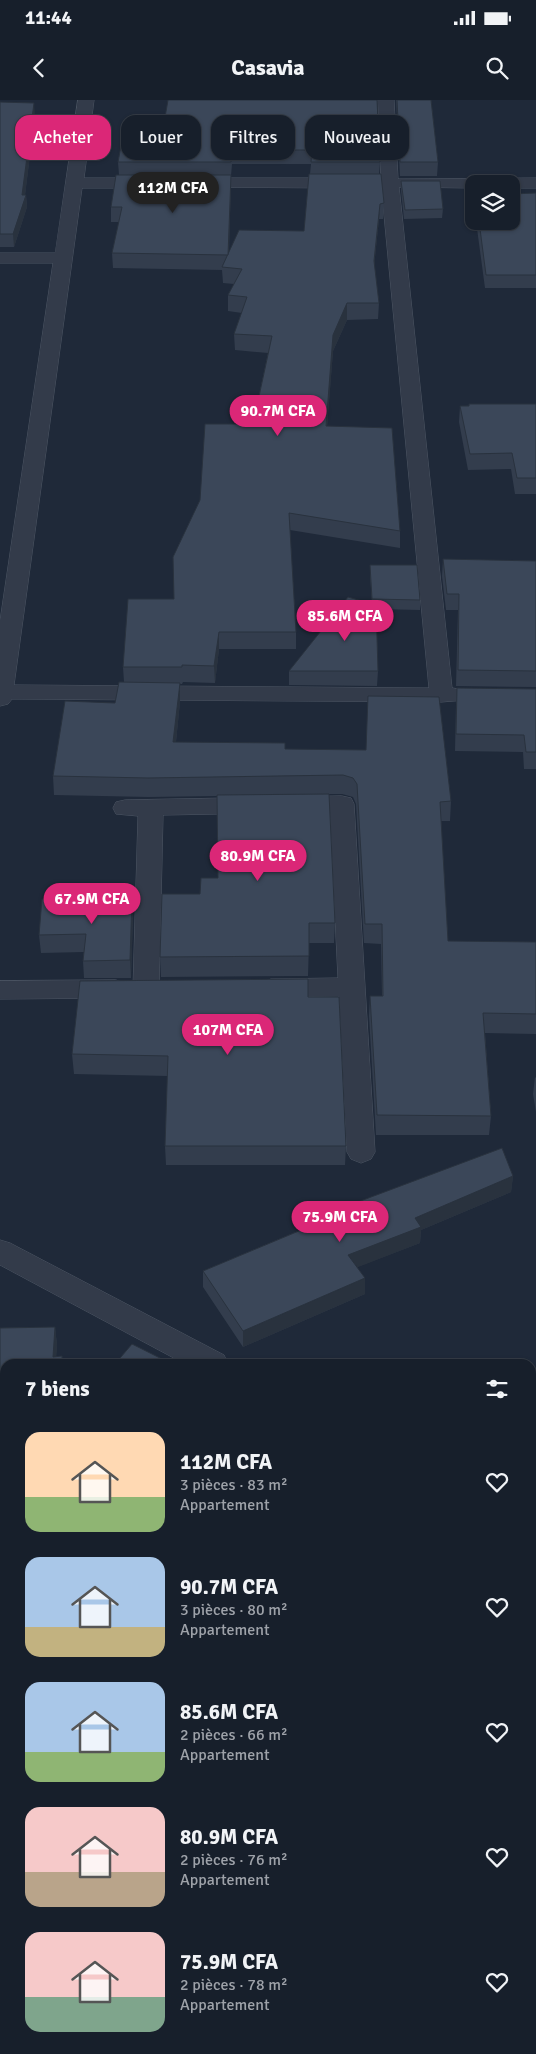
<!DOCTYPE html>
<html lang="fr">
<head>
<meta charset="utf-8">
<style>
  :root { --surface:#171f2b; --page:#202733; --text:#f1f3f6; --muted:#9ea2a9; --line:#363d47; --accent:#db2777 }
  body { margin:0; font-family:Signika,sans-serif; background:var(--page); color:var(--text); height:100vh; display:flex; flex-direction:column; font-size:19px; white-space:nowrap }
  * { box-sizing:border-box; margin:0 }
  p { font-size:16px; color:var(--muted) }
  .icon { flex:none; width:28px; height:28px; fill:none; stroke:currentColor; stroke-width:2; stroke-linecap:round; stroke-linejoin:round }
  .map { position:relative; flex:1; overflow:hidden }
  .side { position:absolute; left:0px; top:1259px; width:536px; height:696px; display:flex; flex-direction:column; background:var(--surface); border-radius:15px 15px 0 0; box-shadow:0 1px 4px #0004,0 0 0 1px var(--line) }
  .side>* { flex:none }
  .guide { position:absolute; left:15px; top:15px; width:506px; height:45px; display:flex; gap:10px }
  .tools { position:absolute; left:465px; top:75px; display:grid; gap:10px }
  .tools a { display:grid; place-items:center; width:55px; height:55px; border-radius:10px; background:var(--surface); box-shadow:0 1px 4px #0004,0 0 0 1px var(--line); font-size:25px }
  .price { position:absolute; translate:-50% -42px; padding:0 11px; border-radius:18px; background:var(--accent); color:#fff; font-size:16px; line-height:32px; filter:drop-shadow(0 1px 2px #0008) }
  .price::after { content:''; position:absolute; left:50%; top:30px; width:15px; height:11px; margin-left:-8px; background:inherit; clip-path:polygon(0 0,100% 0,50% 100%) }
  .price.on { background:#222; color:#fff }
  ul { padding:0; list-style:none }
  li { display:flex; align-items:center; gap:15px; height:125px; padding:0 25px }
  li span { display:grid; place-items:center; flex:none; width:140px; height:100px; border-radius:15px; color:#555 }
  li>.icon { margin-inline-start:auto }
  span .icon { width:60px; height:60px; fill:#fffc; stroke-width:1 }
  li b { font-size:21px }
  h2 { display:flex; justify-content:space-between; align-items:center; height:60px; padding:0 25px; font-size:21px }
  .tag { padding:0 18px; border-radius:15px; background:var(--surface); box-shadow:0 1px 4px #0004,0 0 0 1px var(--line); font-size:18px; line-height:45px }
  .tag.on { background:var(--accent); color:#fff }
  .status { display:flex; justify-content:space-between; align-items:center; height:35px; padding:0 25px; background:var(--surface); direction:ltr }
  .status svg { height:14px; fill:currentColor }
  header { display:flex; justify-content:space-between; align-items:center; height:65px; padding:0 25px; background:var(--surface); font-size:22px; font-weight:700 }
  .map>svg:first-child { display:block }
</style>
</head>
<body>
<div class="status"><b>11:44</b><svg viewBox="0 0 49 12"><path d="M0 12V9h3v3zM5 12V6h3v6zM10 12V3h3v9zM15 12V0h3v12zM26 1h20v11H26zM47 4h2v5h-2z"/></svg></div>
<header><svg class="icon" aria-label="back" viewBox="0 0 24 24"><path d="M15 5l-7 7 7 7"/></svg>Casavia<svg class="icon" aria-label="search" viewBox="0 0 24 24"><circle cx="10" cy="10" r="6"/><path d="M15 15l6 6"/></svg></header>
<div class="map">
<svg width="536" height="1954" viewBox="0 0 536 1954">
  <rect width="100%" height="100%" fill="#1f2939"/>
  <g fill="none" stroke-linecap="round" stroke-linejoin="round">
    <g stroke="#4d5664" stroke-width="1">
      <g id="minor">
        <polygon points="78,0 94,0 84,78 152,78 158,79 161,83 158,87 152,88 82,88 14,585 429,588 381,83 378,0 394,0 398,79 536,78 536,88 511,88 511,84 474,84 474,88 399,87 452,588 466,590 470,595 466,600 441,602 12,599 8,604 0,606 0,521 53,163 0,163 0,153 55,153"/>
        <polygon points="193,78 345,78 351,79 354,83 351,87 345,88 187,87 184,83 187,79"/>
        <polygon points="342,696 351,698 354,704 375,1052 371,1059 361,1063 351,1059 347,1052 339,896 271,897 262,894 258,888 262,882 271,879 338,878 330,712 163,715 159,889 155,895 146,898 137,895 133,889 138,716 116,714 113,708 116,702 125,700"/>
        <polygon points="116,880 125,883 129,889 125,895 116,898 0,899 0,881"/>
        <polygon points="0,1140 10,1143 224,1255 228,1264 185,1264 0,1165"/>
        <polygon points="531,1418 536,1420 536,1449 531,1447"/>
        <polygon points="0,1721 5,1723 5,1760 0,1758"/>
        <polygon points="215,1950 257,1950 258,1954 216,1954"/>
      </g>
    </g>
    <use href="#minor" fill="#333b4a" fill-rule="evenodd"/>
  </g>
  <g fill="#333d4d" fill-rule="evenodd">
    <polygon points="396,0 431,0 438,62 437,76 400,76"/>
    <polygon points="0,2 35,15 25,95 26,95 27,107 14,147 0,147"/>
    <path d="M164,23l216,39 -1,12 5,29 -1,16h-4l-5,47 5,37 -1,16 -31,1 -14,31 -6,75 73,105v17l-110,-18 6,102v17h-77l-4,34 -32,-1 -1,2h-2v18l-4,40 109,7 166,52 -1,20h-9l7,120 88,1v92l-51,-1 6,83 -2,19h-113l-7,-119 1,-20h12l-1,-52 -17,-1 -8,-139 -3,-7 -11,-3h-13l6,129 -1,20h-25l-1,33 -147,1 -1,-20 40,-63 18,-16 -1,-82 -68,1 -95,-2 -1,-19 62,-73 9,-21 -1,-15 51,-68 79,-175 15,-71 -33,-3 -1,-16 8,-21 -14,-2v-16l6,-11 -11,-1 -1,-13 -109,-2 -1,-15 7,-31h-8v-15l8,-32 -1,-13zM232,64h79l-1,10 -6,57 -75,22 2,-77z"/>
    <polygon points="401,81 443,109 442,118 404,119 401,90"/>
    <polygon points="536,93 536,188 485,188 476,121 511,121"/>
    <polygon points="536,304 536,394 515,394 511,369 468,370 459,322 460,306"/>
    <polygon points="443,459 536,461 536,587 456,586 458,510 446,510 442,476"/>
    <polygon points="370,465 420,500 420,510 376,509 378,571 377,586 289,585 289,571 372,503 370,475"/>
    <polygon points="457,588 536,589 536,669 524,669 523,652 455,651 456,604"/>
    <polygon points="133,815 131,878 84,878 83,861 84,852 41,853 39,835"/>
    <polygon points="308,897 346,1046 345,1065 166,1065 165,1046 168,976 74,974 72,954"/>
    <polygon points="535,977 536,978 536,1012 533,994"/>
    <polygon points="513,1076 511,1092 421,1130 420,1143 357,1167 365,1194 243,1247 203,1187 203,1171 346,1111 347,1106"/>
    <polygon points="55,1227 57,1245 56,1256 62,1256 63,1264 5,1264 5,1639 0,1639 0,1228"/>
    <polygon points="0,1837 5,1954 0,1954"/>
    <polygon points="84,1950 184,1950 189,1954 89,1954"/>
    <polygon points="350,1950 442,1950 439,1954 355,1954"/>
  </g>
  <g fill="#29323e">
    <polygon points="34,3 35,15 24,103 26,95 27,107 14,147 13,134 22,95"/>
    <polygon points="231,75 231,90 228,170 228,155"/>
    <polygon points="380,104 379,119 373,177 374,161"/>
    <polygon points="347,203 347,220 333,251 326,343 326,326 333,235"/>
    <polygon points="219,532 219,549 215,583 214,566"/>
    <polygon points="180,583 180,602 174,661 173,642"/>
    <polygon points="132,798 133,815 131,878 130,860"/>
    <polygon points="513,1076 511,1092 421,1130 420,1143 348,1171 348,1155 415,1118"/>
    <polygon points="365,1178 365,1194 243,1247 243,1231"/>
    <polygon points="55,1227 57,1245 56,1264 53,1257"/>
    <polygon points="536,1779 536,1790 531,1799 531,1788"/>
    <polygon points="536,1820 536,1832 531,1838 531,1826"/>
    <polygon points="5,1876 5,1954 4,1954 2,1945"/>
    <polygon points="432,1950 442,1950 439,1954 429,1954"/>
  </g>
  <g fill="#3b4759" stroke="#29323e">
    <polygon points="168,0 377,0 380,62 311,62 312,50 232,50 231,62 118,62 125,24 164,23"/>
    <polygon points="397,0 431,0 438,62 400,62"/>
    <polygon points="0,2 34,3 22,95 26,95 13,134 0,134"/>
    <polygon points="309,74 381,74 384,103 380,104 374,161 379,203 347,203 333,235 326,326 392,328 400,431 289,413 296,532 219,532 214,566 182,565 182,567 123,567 128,499 174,499 173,457 200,400 205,324 253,324 272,236 234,234 247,197 228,195 242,169 222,167 239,130 304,131"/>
    <polygon points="116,75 231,75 228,155 112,153 122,107 111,107"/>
    <polygon points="401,81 440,81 443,109 405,110"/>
    <polygon points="536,93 536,175 486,175 479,121 511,121 511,94"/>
    <polygon points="469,304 536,304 536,378 517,378 512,353 470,354 460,306 469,306"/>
    <polygon points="443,459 536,461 536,571 458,570 459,494 447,494"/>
    <polygon points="370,465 417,465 420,500 372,499"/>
    <polygon points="348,497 376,505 378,571 289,571"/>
    <polygon points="119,582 180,583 173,642 285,643 285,649 366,650 368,596 439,597 451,701 440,702 448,841 536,842 536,914 483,913 491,1016 377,1015 370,896 383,896 382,824 365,824 357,684 353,678 343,675 148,678 53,676 65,601 115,603"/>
    <polygon points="457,588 536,589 536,652 526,652 524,635 456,634"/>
    <polygon points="329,694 335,823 309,823 309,856 160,857 162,794 200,794 201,778 218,778 217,695"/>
    <polygon points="132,798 130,860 83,861 86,834 39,835 42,799"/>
    <polygon points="308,879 308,897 339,897 346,1046 165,1046 168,956 72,954 80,881"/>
    <polygon points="502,1048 513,1076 415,1118 421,1127 348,1155 365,1178 243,1231 203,1171 349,1110 347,1106"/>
    <polygon points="55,1227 53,1257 62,1256 62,1264 5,1264 5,1623 0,1623 0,1228"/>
    <polygon points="132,1244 172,1264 115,1264"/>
    <polygon points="531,1471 536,1473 536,1779 531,1788"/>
    <polygon points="531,1809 536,1813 536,1820 531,1826"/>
    <polygon points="0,1837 5,1837 5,1876 2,1945 0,1945"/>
    <polygon points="98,1950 184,1950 189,1954 103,1954"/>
    <polygon points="370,1950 432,1950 429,1954 375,1954"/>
  </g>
</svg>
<div class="tools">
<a><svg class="icon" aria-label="layers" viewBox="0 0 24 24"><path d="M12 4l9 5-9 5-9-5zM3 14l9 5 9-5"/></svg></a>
</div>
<b class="price on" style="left:173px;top:114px">112M CFA</b>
<b class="price" style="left:278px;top:337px">90.7M CFA</b>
<b class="price" style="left:345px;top:542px">85.6M CFA</b>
<b class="price" style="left:258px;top:782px">80.9M CFA</b>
<b class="price" style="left:92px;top:825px">67.9M CFA</b>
<b class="price" style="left:228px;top:956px">107M CFA</b>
<b class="price" style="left:340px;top:1143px">75.9M CFA</b>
<div class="guide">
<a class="tag on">Acheter</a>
<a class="tag">Louer</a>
<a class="tag">Filtres</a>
<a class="tag">Nouveau</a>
</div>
<section class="side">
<h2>7 biens<svg class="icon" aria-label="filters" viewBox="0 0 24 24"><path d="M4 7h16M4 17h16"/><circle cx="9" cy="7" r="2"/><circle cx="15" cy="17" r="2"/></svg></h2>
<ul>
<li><span style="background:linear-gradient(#ffd9b3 65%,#8fb573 0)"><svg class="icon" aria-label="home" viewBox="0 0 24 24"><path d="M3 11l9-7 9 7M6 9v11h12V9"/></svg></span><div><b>112M CFA</b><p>3 pièces · 83 m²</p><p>Appartement</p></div><svg class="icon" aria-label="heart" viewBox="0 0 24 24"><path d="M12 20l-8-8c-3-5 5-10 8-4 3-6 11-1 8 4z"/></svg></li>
<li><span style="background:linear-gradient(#a9c7e8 70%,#c2b280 0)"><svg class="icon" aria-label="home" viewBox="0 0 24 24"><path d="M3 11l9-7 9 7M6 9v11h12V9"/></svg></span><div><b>90.7M CFA</b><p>3 pièces · 80 m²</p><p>Appartement</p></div><svg class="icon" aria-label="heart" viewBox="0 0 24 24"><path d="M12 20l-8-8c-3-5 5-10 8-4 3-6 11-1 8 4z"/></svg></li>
<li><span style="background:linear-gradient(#a9c7e8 70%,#8fb573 0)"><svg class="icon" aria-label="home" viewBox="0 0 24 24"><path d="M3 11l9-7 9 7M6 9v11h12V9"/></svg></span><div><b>85.6M CFA</b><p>2 pièces · 66 m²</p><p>Appartement</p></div><svg class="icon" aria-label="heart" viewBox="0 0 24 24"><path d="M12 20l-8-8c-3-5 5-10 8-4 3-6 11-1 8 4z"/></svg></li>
<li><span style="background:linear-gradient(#f6c9c9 65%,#b9a48a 0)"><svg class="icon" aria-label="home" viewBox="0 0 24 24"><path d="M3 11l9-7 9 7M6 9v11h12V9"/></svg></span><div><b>80.9M CFA</b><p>2 pièces · 76 m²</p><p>Appartement</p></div><svg class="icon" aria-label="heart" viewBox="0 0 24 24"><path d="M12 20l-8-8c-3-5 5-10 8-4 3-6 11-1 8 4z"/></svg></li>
<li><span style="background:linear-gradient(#f6c9c9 65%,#7fa58c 0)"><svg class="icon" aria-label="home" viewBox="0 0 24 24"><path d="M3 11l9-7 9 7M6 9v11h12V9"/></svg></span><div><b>75.9M CFA</b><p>2 pièces · 78 m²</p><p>Appartement</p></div><svg class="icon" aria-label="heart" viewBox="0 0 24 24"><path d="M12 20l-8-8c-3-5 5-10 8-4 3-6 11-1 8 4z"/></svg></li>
</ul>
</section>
</div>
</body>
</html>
